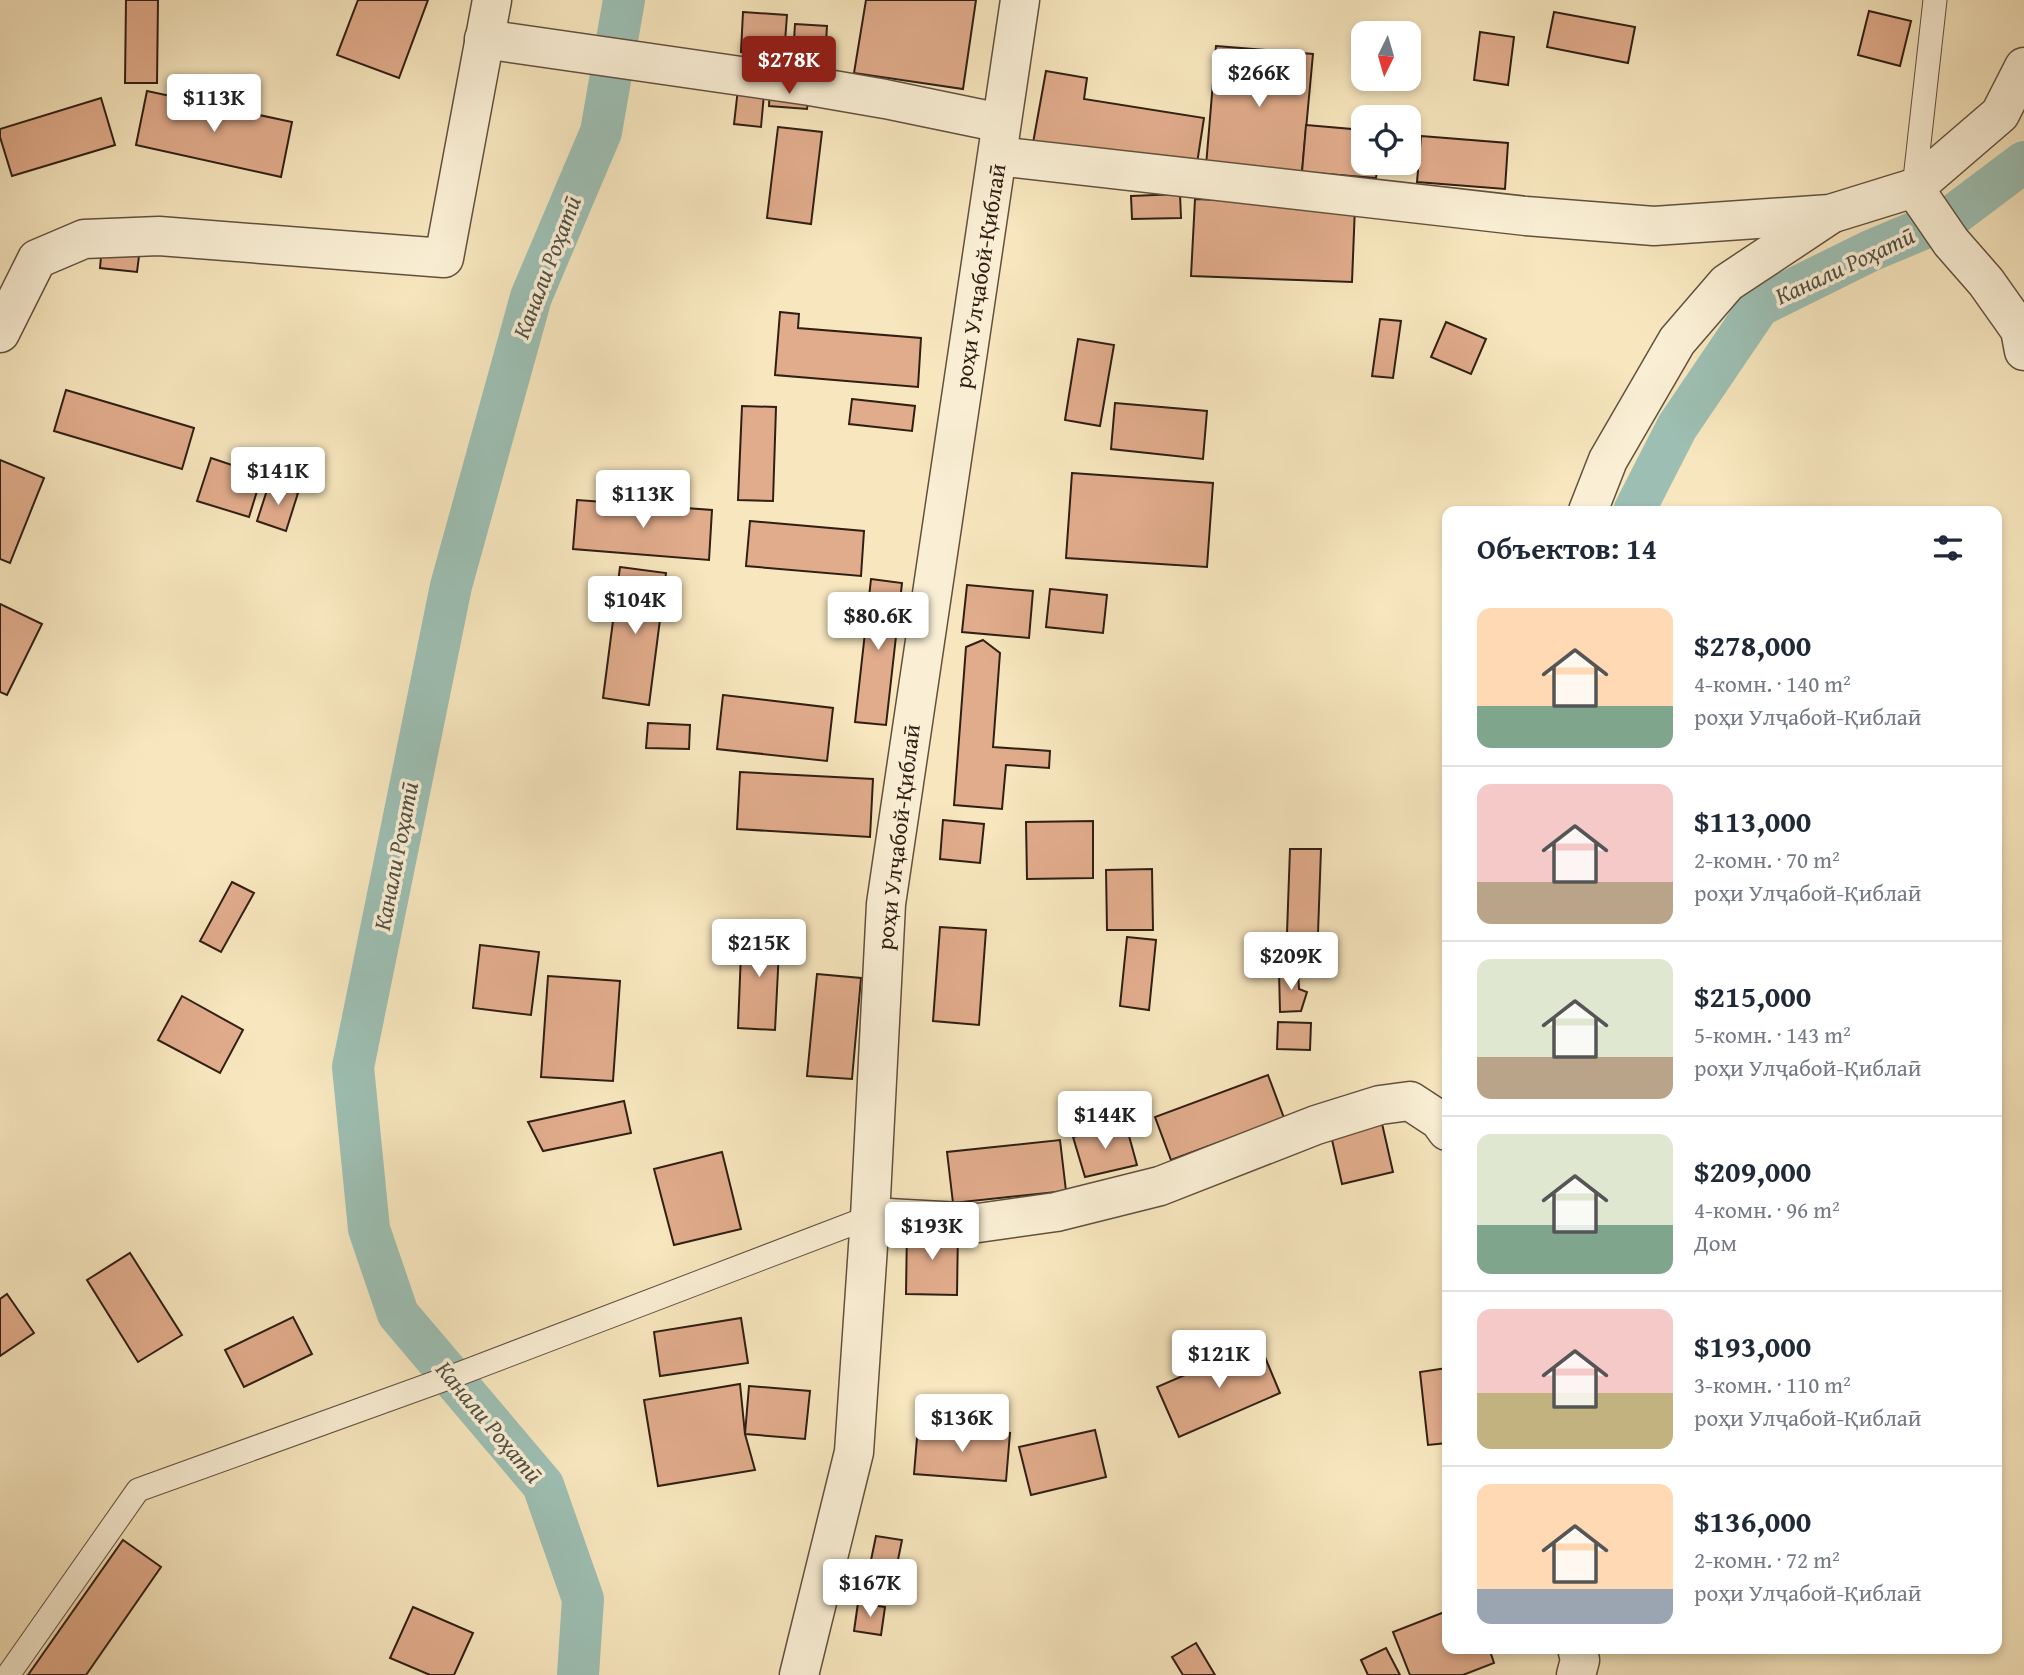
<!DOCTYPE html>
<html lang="ru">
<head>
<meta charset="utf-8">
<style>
  :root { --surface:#fff; --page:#f2f2f3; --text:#1f2937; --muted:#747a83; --line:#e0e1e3; --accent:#8f2418 }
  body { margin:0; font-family:"Gentium Book Plus",serif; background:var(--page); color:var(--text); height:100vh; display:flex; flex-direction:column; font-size:26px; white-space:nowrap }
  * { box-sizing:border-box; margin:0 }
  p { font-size:23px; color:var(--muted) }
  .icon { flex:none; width:38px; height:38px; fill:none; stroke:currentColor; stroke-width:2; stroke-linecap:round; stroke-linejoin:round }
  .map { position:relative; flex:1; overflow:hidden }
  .details { position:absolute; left:1442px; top:506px; width:560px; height:1148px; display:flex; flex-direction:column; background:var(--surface); border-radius:14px; box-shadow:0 4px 10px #0003 }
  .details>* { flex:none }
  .needle { width:46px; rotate:185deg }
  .tools { position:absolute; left:1351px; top:21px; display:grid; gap:14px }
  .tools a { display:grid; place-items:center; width:70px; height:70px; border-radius:14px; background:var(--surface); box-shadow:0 4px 10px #0003; font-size:35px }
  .price { position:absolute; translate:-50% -60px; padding:0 16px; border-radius:7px; background:#fff; color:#222; font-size:23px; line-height:46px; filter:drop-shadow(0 2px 4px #0008) }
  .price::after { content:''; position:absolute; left:50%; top:42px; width:21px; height:16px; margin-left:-10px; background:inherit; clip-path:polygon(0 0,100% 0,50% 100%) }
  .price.active { background:var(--accent); color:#fff }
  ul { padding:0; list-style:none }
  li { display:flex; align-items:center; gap:21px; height:175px; padding:0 35px }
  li+li { border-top:2px solid var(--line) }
  li span { display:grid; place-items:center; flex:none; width:196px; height:140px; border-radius:14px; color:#555 }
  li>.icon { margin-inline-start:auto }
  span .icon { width:84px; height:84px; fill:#fffc; stroke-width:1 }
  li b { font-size:30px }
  h2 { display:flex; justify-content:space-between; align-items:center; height:84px; padding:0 35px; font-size:30px }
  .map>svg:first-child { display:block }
</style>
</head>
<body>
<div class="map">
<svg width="2024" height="1675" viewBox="0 0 2024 1675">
  <rect width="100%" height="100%" fill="#f7e6be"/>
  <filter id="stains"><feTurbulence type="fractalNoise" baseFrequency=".00286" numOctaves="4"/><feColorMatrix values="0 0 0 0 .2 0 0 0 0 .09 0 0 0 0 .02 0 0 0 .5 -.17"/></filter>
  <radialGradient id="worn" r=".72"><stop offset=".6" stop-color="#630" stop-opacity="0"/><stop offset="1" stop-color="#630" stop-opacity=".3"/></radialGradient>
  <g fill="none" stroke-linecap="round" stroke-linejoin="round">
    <g stroke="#9dbfb3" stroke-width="42">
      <polyline points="1634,511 1677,427 1759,306 1870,251 1951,217 2024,162"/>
      <polyline points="578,1675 583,1599 543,1485 398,1314 369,1229 353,1067 451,586 531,297 601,132 624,0"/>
    </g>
  </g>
  <g fill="#e1ac8c" stroke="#301f14" stroke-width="2">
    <polygon points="126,0 158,0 157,83 125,83"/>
    <polygon points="358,0 428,0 399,78 337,55"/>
    <polygon points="866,0 976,0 963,89 854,73"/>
    <polygon points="1869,11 1911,21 1900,66 1858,55"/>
    <polygon points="743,12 787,15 784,55 741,52"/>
    <polygon points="1554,12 1635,27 1628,63 1547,47"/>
    <polygon points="795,24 827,26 825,59 793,57"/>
    <polygon points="1480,32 1514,37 1508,85 1474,80"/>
    <polygon points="1216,46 1313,54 1302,172 1206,166"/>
    <polygon points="1046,71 1087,78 1084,99 1204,118 1196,170 1033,143"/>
    <polygon points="739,80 765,83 761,127 734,124"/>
    <polygon points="770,83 810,86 807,109 769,106"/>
    <polygon points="147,91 292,122 281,177 136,145"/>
    <polygon points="101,98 115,145 12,176 0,137 0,129"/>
    <polygon points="1306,125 1363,130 1363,163 1378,163 1376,178 1302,172"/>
    <polygon points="778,127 822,132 811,224 767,218"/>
    <polygon points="1421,136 1508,143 1505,189 1417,182"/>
    <polygon points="1180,194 1181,218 1132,219 1131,196"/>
    <polygon points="1195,199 1355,206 1352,282 1191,276"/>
    <polygon points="102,245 140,248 137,272 100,268"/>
    <polygon points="780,312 799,314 798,328 921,338 918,387 775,375"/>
    <polygon points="1380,319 1401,321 1393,378 1372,376"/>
    <polygon points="1446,322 1486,339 1471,374 1431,357"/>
    <polygon points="1078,339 1114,345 1100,426 1065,420"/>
    <polygon points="66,390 194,428 182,469 54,431"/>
    <polygon points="852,399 915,406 912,431 849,424"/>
    <polygon points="1115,403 1207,411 1203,459 1111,449"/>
    <polygon points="742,406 776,407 773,501 738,500"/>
    <polygon points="211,458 262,475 249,517 197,501"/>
    <polygon points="0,460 44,478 10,563 0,559"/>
    <polygon points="1072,473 1213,483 1207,567 1066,558"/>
    <polygon points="269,484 298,493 286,531 257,521"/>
    <polygon points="577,500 712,510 709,560 573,549"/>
    <polygon points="750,521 864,531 861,576 746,566"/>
    <polygon points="620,567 666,573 649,705 603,698"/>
    <polygon points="871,579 902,583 886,725 855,722"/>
    <polygon points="967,585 1033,591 1029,638 962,632"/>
    <polygon points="1050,589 1107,595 1103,633 1046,627"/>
    <polygon points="0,604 42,624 7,695 0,692"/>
    <polygon points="983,640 1000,653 993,747 1050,751 1049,768 1006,765 1002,809 954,805 966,647"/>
    <polygon points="723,695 833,708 827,761 717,749"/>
    <polygon points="648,723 690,725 689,749 646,748"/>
    <polygon points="740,772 873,779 870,837 737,829"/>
    <polygon points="943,820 984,824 980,863 940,859"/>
    <polygon points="1093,821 1093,878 1027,879 1026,822"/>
    <polygon points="1290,849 1321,849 1318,933 1287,933"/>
    <polygon points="1152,869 1153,930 1107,930 1106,870"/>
    <polygon points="232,882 254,893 221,952 200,941"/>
    <polygon points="940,927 986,930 979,1025 933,1021"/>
    <polygon points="742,928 780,930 775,1030 738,1028"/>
    <polygon points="1127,937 1156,940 1149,1010 1120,1006"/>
    <polygon points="480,945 539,952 531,1015 473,1008"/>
    <polygon points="1298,970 1299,989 1307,992 1301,1011 1280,1012 1279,971"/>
    <polygon points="817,974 861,978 852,1079 807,1076"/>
    <polygon points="548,976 620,981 613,1081 541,1077"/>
    <polygon points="182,996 243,1030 220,1073 158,1040"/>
    <polygon points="1278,1022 1311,1023 1310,1050 1277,1049"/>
    <polygon points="1268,1075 1284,1118 1171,1160 1155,1117"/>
    <polygon points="624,1101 631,1133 543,1151 528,1122"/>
    <polygon points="1381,1119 1393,1172 1342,1184 1330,1131"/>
    <polygon points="1126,1125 1137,1165 1085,1177 1073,1137"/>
    <polygon points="1060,1140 1066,1191 953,1203 947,1152"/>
    <polygon points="722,1152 741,1229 674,1245 654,1169"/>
    <polygon points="907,1228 958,1229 957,1295 906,1294"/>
    <polygon points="130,1253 182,1335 138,1362 87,1280"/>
    <polygon points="7,1294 34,1333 0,1356 0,1299"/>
    <polygon points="293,1317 312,1354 244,1387 225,1350"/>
    <polygon points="741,1318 748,1363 660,1376 654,1332"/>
    <polygon points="1259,1343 1280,1393 1179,1437 1157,1387"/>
    <polygon points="1447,1368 1447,1443 1428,1445 1420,1372"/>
    <polygon points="740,1384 745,1434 755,1470 658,1486 644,1400"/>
    <polygon points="749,1386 810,1391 805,1439 745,1434"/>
    <polygon points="918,1426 1010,1433 1006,1481 914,1474"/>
    <polygon points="1095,1430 1106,1477 1031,1495 1019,1447"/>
    <polygon points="876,1536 902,1540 890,1599 864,1594"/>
    <polygon points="123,1540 161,1567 86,1675 28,1675"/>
    <polygon points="858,1603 885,1607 881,1635 854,1631"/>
    <polygon points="413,1607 473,1633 454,1675 430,1675 390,1658"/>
    <polygon points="1447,1611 1447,1648 1489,1648 1494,1663 1463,1675 1410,1675 1393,1632"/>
    <polygon points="1196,1643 1215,1675 1183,1675 1172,1657"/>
    <polygon points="1386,1648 1400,1675 1368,1675 1361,1660"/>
  </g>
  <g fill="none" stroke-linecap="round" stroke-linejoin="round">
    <g stroke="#62513e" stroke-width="25">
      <g id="service">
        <polyline points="1914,188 1935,0"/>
        <polyline points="8,1675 138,1490 451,1377 870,1217"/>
      </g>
    </g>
    <g stroke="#62513e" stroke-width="41">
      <g id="minor">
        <polyline points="484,39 810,86 885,99 1001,123"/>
        <polyline points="998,156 1526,216 1654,226 1830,214 1914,188 2000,114 2024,67"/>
        <polyline points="1914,188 1951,242 1986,282 2020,330 2024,351"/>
        <polyline points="0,333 37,259 84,239 159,236 444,258 492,0"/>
        <polyline points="1588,511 1608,460 1677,341 1727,283 1828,216"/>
        <polyline points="870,1217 978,1223 1056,1212 1160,1186 1316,1125 1380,1105 1410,1101 1439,1120 1447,1131"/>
        <polyline points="1576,1675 1580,1660 1577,1648"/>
      </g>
    </g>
    <g stroke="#62513e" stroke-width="41">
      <polyline id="tertiary" points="799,1675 854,1452 870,1217 886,904 1020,0"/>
    </g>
    <use href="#service" stroke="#faefd5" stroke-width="23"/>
    <use href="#minor" stroke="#faefd5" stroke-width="38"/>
    <use href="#tertiary" stroke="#faefd5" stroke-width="38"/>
  </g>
  <g text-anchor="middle" stroke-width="7" stroke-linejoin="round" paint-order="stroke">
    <g font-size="23" fill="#301f14" stroke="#faefd5">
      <text transform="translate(980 276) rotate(-81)" y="8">роҳи Улҷабой-Қиблаӣ</text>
      <text transform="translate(898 837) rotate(-83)" y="8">роҳи Улҷабой-Қиблаӣ</text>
    </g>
    <g font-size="24" font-style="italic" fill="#514f44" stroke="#faefd5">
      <text transform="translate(1845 266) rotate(-25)" y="8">Канали Роҳатӣ</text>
      <text transform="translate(547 267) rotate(-69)" y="8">Канали Роҳатӣ</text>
      <text transform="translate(396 856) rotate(-79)" y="8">Канали Роҳатӣ</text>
      <text transform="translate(489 1422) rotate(50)" y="8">Канали Роҳатӣ</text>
    </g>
  </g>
  <rect width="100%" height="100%" filter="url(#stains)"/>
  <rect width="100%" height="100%" fill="url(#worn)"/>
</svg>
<div class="tools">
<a><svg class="needle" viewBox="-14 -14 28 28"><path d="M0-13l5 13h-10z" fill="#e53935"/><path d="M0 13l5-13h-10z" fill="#747a83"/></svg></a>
<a><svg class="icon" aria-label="locate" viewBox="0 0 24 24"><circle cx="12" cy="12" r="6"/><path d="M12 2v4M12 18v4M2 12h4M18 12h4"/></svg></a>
</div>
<b class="price active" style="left:789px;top:96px">$278K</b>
<b class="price" style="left:1259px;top:109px">$266K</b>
<b class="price" style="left:214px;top:134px">$113K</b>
<b class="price" style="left:278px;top:507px">$141K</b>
<b class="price" style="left:643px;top:530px">$113K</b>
<b class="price" style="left:635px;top:636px">$104K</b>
<b class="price" style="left:878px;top:652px">$80.6K</b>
<b class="price" style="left:759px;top:979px">$215K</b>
<b class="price" style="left:1291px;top:992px">$209K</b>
<b class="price" style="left:1105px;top:1151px">$144K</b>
<b class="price" style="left:932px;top:1262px">$193K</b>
<b class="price" style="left:1219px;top:1390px">$121K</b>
<b class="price" style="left:962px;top:1454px">$136K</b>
<b class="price" style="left:870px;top:1619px">$167K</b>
<section class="details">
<h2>Объектов: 14<svg class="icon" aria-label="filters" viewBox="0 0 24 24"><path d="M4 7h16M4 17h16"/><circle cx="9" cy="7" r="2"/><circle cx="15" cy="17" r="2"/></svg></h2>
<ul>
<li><span style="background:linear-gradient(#ffd9b3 70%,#7fa58c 0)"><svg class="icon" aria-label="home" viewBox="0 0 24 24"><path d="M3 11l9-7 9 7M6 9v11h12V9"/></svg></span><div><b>$278,000</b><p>4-комн. · 140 m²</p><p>роҳи Улҷабой-Қиблаӣ</p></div></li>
<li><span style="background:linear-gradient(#f6c9c9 70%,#b9a48a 0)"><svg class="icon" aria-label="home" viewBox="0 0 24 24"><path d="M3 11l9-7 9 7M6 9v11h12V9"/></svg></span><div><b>$113,000</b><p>2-комн. · 70 m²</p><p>роҳи Улҷабой-Қиблаӣ</p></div></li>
<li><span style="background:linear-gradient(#dfe7d0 70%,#b9a48a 0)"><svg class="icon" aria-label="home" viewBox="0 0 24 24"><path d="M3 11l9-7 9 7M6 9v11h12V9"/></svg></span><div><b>$215,000</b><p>5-комн. · 143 m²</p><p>роҳи Улҷабой-Қиблаӣ</p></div></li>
<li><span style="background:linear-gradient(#dfe7d0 65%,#7fa58c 0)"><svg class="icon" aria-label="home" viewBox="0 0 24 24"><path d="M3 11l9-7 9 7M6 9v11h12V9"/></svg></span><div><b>$209,000</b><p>4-комн. · 96 m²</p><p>Дом</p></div></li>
<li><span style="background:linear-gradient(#f6c9c9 60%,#c2b280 0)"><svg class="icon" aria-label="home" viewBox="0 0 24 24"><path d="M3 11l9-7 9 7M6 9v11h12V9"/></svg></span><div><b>$193,000</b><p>3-комн. · 110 m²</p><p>роҳи Улҷабой-Қиблаӣ</p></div></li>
<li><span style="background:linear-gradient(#ffd9b3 75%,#9aa5b1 0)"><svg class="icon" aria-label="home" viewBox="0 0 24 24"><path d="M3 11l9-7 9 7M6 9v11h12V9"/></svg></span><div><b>$136,000</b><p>2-комн. · 72 m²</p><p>роҳи Улҷабой-Қиблаӣ</p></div></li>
</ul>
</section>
</div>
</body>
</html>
